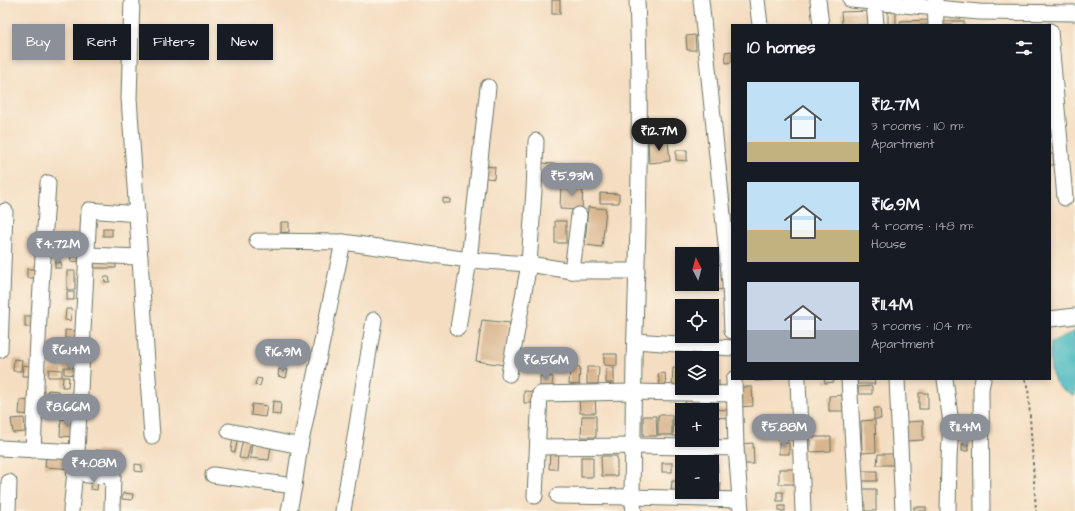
<!DOCTYPE html>
<html lang="en">
<head>
<meta charset="utf-8">
<style>
  :root { --surface:#171b24; --page:#20242c; --text:#f1f3f6; --muted:#9ea1a6; --accent:#8c9099 }
  body { margin:0; font-family:"Architects Daughter",sans-serif; background:var(--page); color:var(--text); height:100vh; display:flex; flex-direction:column; font-size:15px; white-space:nowrap }
  * { box-sizing:border-box; margin:0 }
  p { font-size:13px; color:var(--muted) }
  .icon { flex:none; width:22px; height:22px; fill:none; stroke:currentColor; stroke-width:2; stroke-linecap:round; stroke-linejoin:round }
  .map { position:relative; flex:1; overflow:hidden }
  .sheet { position:absolute; left:731px; top:24px; width:320px; height:356px; display:flex; flex-direction:column; background:var(--surface); border-radius:0px; box-shadow:0 2px 6px #0003 }
  .sheet>* { flex:none }
  .banner { position:absolute; left:12px; top:24px; width:380px; height:36px; display:flex; gap:8px }
  .needle { width:26px; rotate:354deg }
  .controls { position:absolute; left:675px; top:247px; display:grid; gap:8px }
  .controls a { display:grid; place-items:center; width:44px; height:44px; border-radius:0px; background:var(--surface); box-shadow:0 2px 6px #0003; font-size:20px }
  .price { position:absolute; translate:-50% -34px; padding:0 9px; border-radius:14px; background:var(--accent); color:#fff; font-size:13px; line-height:26px; filter:drop-shadow(0 1px 2px #0008) }
  .price::after { content:''; position:absolute; left:50%; top:24px; width:12px; height:9px; margin-left:-6px; background:inherit; clip-path:polygon(0 0,100% 0,50% 100%) }
  .price.active { background:#222; color:#fff }
  ul { padding:0; list-style:none }
  li { display:flex; align-items:center; gap:12px; height:100px; padding:0 16px }
  li span { display:grid; place-items:center; flex:none; width:112px; height:80px; border-radius:0px; color:#555 }
  li>.icon { margin-inline-start:auto }
  span .icon { width:48px; height:48px; fill:#fffc; stroke-width:1 }
  li b { font-size:17px }
  h2 { display:flex; justify-content:space-between; align-items:center; height:48px; padding:0 16px; font-size:17px }
  .chip { padding:0 14px; border-radius:0px; background:var(--surface); box-shadow:0 2px 6px #0003; font-size:14px; line-height:36px }
  .chip.active { background:var(--accent); color:#fff }
  .map>svg:first-child { display:block }
</style>
</head>
<body>
<div class="map">
<svg width="1075" height="511" viewBox="0 0 1075 511">
  <rect width="100%" height="100%" fill="#fcf5e5"/>
  <filter id="ink" filterUnits="userSpaceOnUse"><feTurbulence type="fractalNoise" baseFrequency=".025" numOctaves="2"/><feDisplacementMap in="SourceGraphic" scale="8" xChannelSelector="R" yChannelSelector="G"/><feConvolveMatrix kernelMatrix="1 2 1 2 8 2 1 2 1" color-interpolation-filters="sRGB"/></filter>
  <filter id="wash" filterUnits="userSpaceOnUse"><feTurbulence type="fractalNoise" baseFrequency=".012" numOctaves="4" result="noise"/><feDisplacementMap in="SourceGraphic" scale="16" xChannelSelector="R" yChannelSelector="G"/><feGaussianBlur stdDeviation="0.9" result="paint"/><feColorMatrix in="noise" values="0 0 0 0 0 0 0 0 0 0 0 0 0 0 0 0 0 1.4 0 .05"/><feComposite in="paint" operator="in"/></filter>
  <g filter="url(#wash)">
    <rect width="100%" height="100%" fill="#f4ddc1"/>
    <path fill="#4bbac1" stroke="#357c7a" d="M1075,331v65c-5,-3 -13,-6 -17,-10 -9,-10 -9,-31 -7,-44z"/>
    <g id="blocks">
      <g fill="#d7b48d">
        <rect x="552" y="0" width="8" height="14"/>
        <polygon points="870,11 870,25 842,25 841,12"/>
        <rect x="888" y="12" width="8" height="13"/>
        <polygon points="931,20 931,25 900,25 900,21"/>
        <polygon points="940,21 964,21 964,25 941,25"/>
        <polygon points="695,35 696,50 687,50 686,36"/>
        <polygon points="732,51 732,62 726,63 725,52"/>
        <polygon points="668,141 670,161 649,163 648,142"/>
        <polygon points="676,150 687,150 687,161 676,160"/>
        <polygon points="1050,154 1053,154 1054,165 1050,165"/>
        <polygon points="542,163 564,165 562,183 540,181"/>
        <polygon points="483,166 495,167 494,179 481,177"/>
        <polygon points="561,184 583,185 582,210 560,209"/>
        <polygon points="600,193 619,194 619,203 600,203"/>
        <polygon points="443,198 450,199 450,203 443,203"/>
        <polygon points="588,207 606,209 602,247 585,245"/>
        <rect x="555" y="221" width="11" height="22"/>
        <polygon points="281,222 289,222 289,232 281,233"/>
        <rect x="103" y="229" width="9" height="7"/>
        <polygon points="70,252 78,252 79,261 71,262"/>
        <polygon points="94,258 116,259 116,268 94,268"/>
        <polygon points="55,262 61,262 62,268 55,268"/>
        <polygon points="725,264 728,289 714,290 712,265"/>
        <rect x="27" y="269" width="12" height="9"/>
        <rect x="67" y="271" width="8" height="19"/>
        <polygon points="104,277 109,277 110,282 105,282"/>
        <rect x="67" y="292" width="7" height="8"/>
        <polygon points="66,309 72,309 70,321 65,320"/>
        <rect x="25" y="316" width="12" height="11"/>
        <polygon points="482,320 510,323 505,365 476,361"/>
        <polygon points="65,330 77,331 77,339 65,338"/>
        <polygon points="51,342 65,343 65,349 50,348"/>
        <polygon points="284,342 292,343 289,354 282,352"/>
        <polygon points="681,349 689,349 689,358 682,358"/>
        <polygon points="64,353 74,353 73,359 63,358"/>
        <polygon points="604,354 617,354 617,366 604,365"/>
        <polygon points="14,359 22,360 21,371 13,371"/>
        <polygon points="23,365 30,366 29,376 22,376"/>
        <polygon points="570,366 580,367 579,385 569,384"/>
        <polygon points="64,367 78,368 78,375 64,374"/>
        <polygon points="587,367 599,367 598,384 587,384"/>
        <polygon points="614,368 614,383 606,383 606,369"/>
        <polygon points="673,368 681,369 680,387 672,387"/>
        <polygon points="49,369 62,370 62,377 48,377"/>
        <polygon points="279,369 288,370 286,378 278,376"/>
        <polygon points="665,373 666,386 660,386 658,374"/>
        <polygon points="540,376 553,377 552,386 540,386"/>
        <polygon points="63,377 69,377 68,387 62,387"/>
        <polygon points="257,378 262,379 260,386 255,385"/>
        <polygon points="755,379 774,379 774,380 755,381"/>
        <polygon points="824,379 833,379 834,382 825,383"/>
        <polygon points="857,379 874,379 875,384 857,384"/>
        <rect x="712" y="381" width="7" height="9"/>
        <polygon points="872,386 872,394 858,394 858,387"/>
        <polygon points="737,387 752,387 753,406 737,407"/>
        <polygon points="48,390 58,391 58,396 47,396"/>
        <polygon points="524,391 538,392 538,403 524,403"/>
        <rect x="919" y="393" width="9" height="16"/>
        <polygon points="848,395 848,411 829,411 829,396"/>
        <polygon points="595,397 596,413 580,413 579,398"/>
        <polygon points="685,397 700,397 701,410 686,410"/>
        <polygon points="56,398 78,400 77,407 55,406"/>
        <polygon points="20,400 32,401 31,415 19,414"/>
        <polygon points="273,401 281,402 280,415 272,414"/>
        <polygon points="252,404 267,406 265,417 251,415"/>
        <polygon points="874,408 880,408 881,419 874,419"/>
        <polygon points="714,409 728,410 728,418 714,417"/>
        <rect x="658" y="415" width="14" height="20"/>
        <polygon points="582,416 596,416 596,437 581,437"/>
        <polygon points="643,416 656,416 657,436 643,436"/>
        <polygon points="674,416 682,416 682,436 673,436"/>
        <polygon points="24,418 25,432 13,433 11,419"/>
        <polygon points="61,419 75,420 74,437 60,436"/>
        <polygon points="875,420 876,452 862,453 861,421"/>
        <polygon points="923,421 923,440 905,441 905,422"/>
        <polygon points="778,424 787,424 788,439 778,439"/>
        <polygon points="233,437 238,438 235,452 231,451"/>
        <polygon points="810,437 831,437 831,451 810,452"/>
        <polygon points="243,439 251,441 247,459 239,458"/>
        <polygon points="252,442 271,445 269,460 250,458"/>
        <polygon points="753,443 754,464 740,464 739,444"/>
        <rect x="779" y="443" width="10" height="11"/>
        <rect x="962" y="444" width="6" height="7"/>
        <polygon points="96,450 116,451 115,461 95,460"/>
        <polygon points="550,451 558,451 557,469 549,469"/>
        <polygon points="702,452 702,462 689,462 689,453"/>
        <polygon points="46,453 74,454 73,469 45,467"/>
        <polygon points="717,454 718,472 712,472 712,462 705,462 704,455"/>
        <polygon points="878,454 893,454 893,465 877,465"/>
        <polygon points="601,456 617,456 617,476 602,476"/>
        <rect x="581" y="457" width="12" height="20"/>
        <rect x="662" y="463" width="10" height="9"/>
        <polygon points="135,464 142,465 142,472 135,471"/>
        <rect x="779" y="469" width="19" height="15"/>
        <rect x="862" y="471" width="15" height="10"/>
        <polygon points="91,478 98,479 97,490 90,489"/>
        <polygon points="672,481 680,481 680,491 671,490"/>
        <polygon points="717,483 721,483 720,492 716,492"/>
        <polygon points="863,489 876,489 876,511 862,511"/>
        <rect x="777" y="492" width="6" height="9"/>
        <polygon points="123,493 133,494 132,500 122,499"/>
        <rect x="779" y="506" width="6" height="5"/>
        <rect x="914" y="507" width="12" height="4"/>
      </g>
    </g>
  </g>
  <g filter="url(#ink)">
    <use href="#blocks" fill-opacity="0" stroke="#6a7565" stroke-width="1"/>
    <g fill="none" stroke-linecap="round" stroke-linejoin="round">
      <g stroke="#6a7565" stroke-width="17">
        <g id="minor">
          <polyline points="132,0 129,98 152,436"/>
          <polyline points="701,0 730,283 732,331"/>
          <polyline points="757,0 760,25"/>
          <polyline points="818,0 821,25"/>
          <polyline points="851,0 979,12 1075,13"/>
          <polyline points="935,0 936,25"/>
          <polyline points="874,2 876,25"/>
          <polyline points="1050,31 1065,198"/>
          <polyline points="257,241 343,242 469,260 529,264 572,271 637,271"/>
          <polyline points="87,255 140,257"/>
          <polyline points="572,271 579,215"/>
          <polyline points="1050,319 1075,316"/>
          <polyline points="458,328 469,260 488,87"/>
          <polyline points="635,341 732,348"/>
          <polyline points="0,350 5,211"/>
          <polyline points="509,374 529,264 534,190 536,141"/>
          <polyline points="734,379 736,448 741,511"/>
          <polyline points="798,379 803,511"/>
          <polyline points="849,379 857,511"/>
          <polyline points="897,379 903,511"/>
          <polyline points="945,379 951,423 949,458 948,511"/>
          <polyline points="229,431 300,446"/>
          <polyline points="538,447 634,446 736,448"/>
          <polyline points="0,448 77,452 87,475 113,476 112,511"/>
          <polyline points="33,450 39,317 48,183"/>
          <polyline points="213,475 294,486"/>
          <polyline points="535,496 540,394 633,392 734,394"/>
          <polyline points="558,496 632,497 740,500"/>
          <polyline points="8,511 9,482"/>
          <polyline points="71,511 77,452 89,210 137,214"/>
          <polyline points="289,511 294,486 300,446 343,242"/>
          <polyline points="343,511 374,320"/>
          <path d="M634,511l-2,-14c1,-46 1,-91 2,-137 4,-120 8,-240 3,-360"/>
          <polyline points="982,511 981,389 983,379"/>
        </g>
      </g>
      <polyline stroke="#6a7565" stroke-width="2" stroke-dasharray="3 3" stroke-linecap="butt" points="1025,379 1028,386 1036,511"/>
      <use href="#minor" stroke="#fff" stroke-width="15"/>
    </g>
  </g>
</svg>
<div class="controls">
<a><svg class="needle" viewBox="-14 -14 28 28"><path d="M0-13l5 13h-10z" fill="#e53935"/><path d="M0 13l5-13h-10z" fill="#9ea1a6"/></svg></a>
<a><svg class="icon" aria-label="locate" viewBox="0 0 24 24"><circle cx="12" cy="12" r="6"/><path d="M12 2v4M12 18v4M2 12h4M18 12h4"/></svg></a>
<a><svg class="icon" aria-label="layers" viewBox="0 0 24 24"><path d="M12 4l9 5-9 5-9-5zM3 14l9 5 9-5"/></svg></a>
<a>+</a>
<a>−</a>
</div>
<b class="price active" style="left:659px;top:152px">₹12.7M</b>
<b class="price" style="left:572px;top:197px">₹5.93M</b>
<b class="price" style="left:58px;top:265px">₹4.72M</b>
<b class="price" style="left:71px;top:371px">₹6.14M</b>
<b class="price" style="left:283px;top:373px">₹16.9M</b>
<b class="price" style="left:546px;top:381px">₹6.56M</b>
<b class="price" style="left:68px;top:428px">₹8.66M</b>
<b class="price" style="left:784px;top:448px">₹5.88M</b>
<b class="price" style="left:965px;top:448px">₹11.4M</b>
<b class="price" style="left:94px;top:484px">₹4.08M</b>
<div class="banner">
<a class="chip active">Buy</a>
<a class="chip">Rent</a>
<a class="chip">Filters</a>
<a class="chip">New</a>
</div>
<section class="sheet">
<h2>10 homes<svg class="icon" aria-label="filters" viewBox="0 0 24 24"><path d="M4 7h16M4 17h16"/><circle cx="9" cy="7" r="2"/><circle cx="15" cy="17" r="2"/></svg></h2>
<ul>
<li><span style="background:linear-gradient(#bfe0f5 75%,#c2b280 0)"><svg class="icon" aria-label="home" viewBox="0 0 24 24"><path d="M3 11l9-7 9 7M6 9v11h12V9"/></svg></span><div><b>₹12.7M</b><p>3 rooms · 110 m²</p><p>Apartment</p></div></li>
<li><span style="background:linear-gradient(#bfe0f5 60%,#c2b280 0)"><svg class="icon" aria-label="home" viewBox="0 0 24 24"><path d="M3 11l9-7 9 7M6 9v11h12V9"/></svg></span><div><b>₹16.9M</b><p>4 rooms · 148 m²</p><p>House</p></div></li>
<li><span style="background:linear-gradient(#c9d6e8 60%,#9aa5b1 0)"><svg class="icon" aria-label="home" viewBox="0 0 24 24"><path d="M3 11l9-7 9 7M6 9v11h12V9"/></svg></span><div><b>₹11.4M</b><p>3 rooms · 104 m²</p><p>Apartment</p></div></li>
</ul>
</section>
</div>
</body>
</html>
